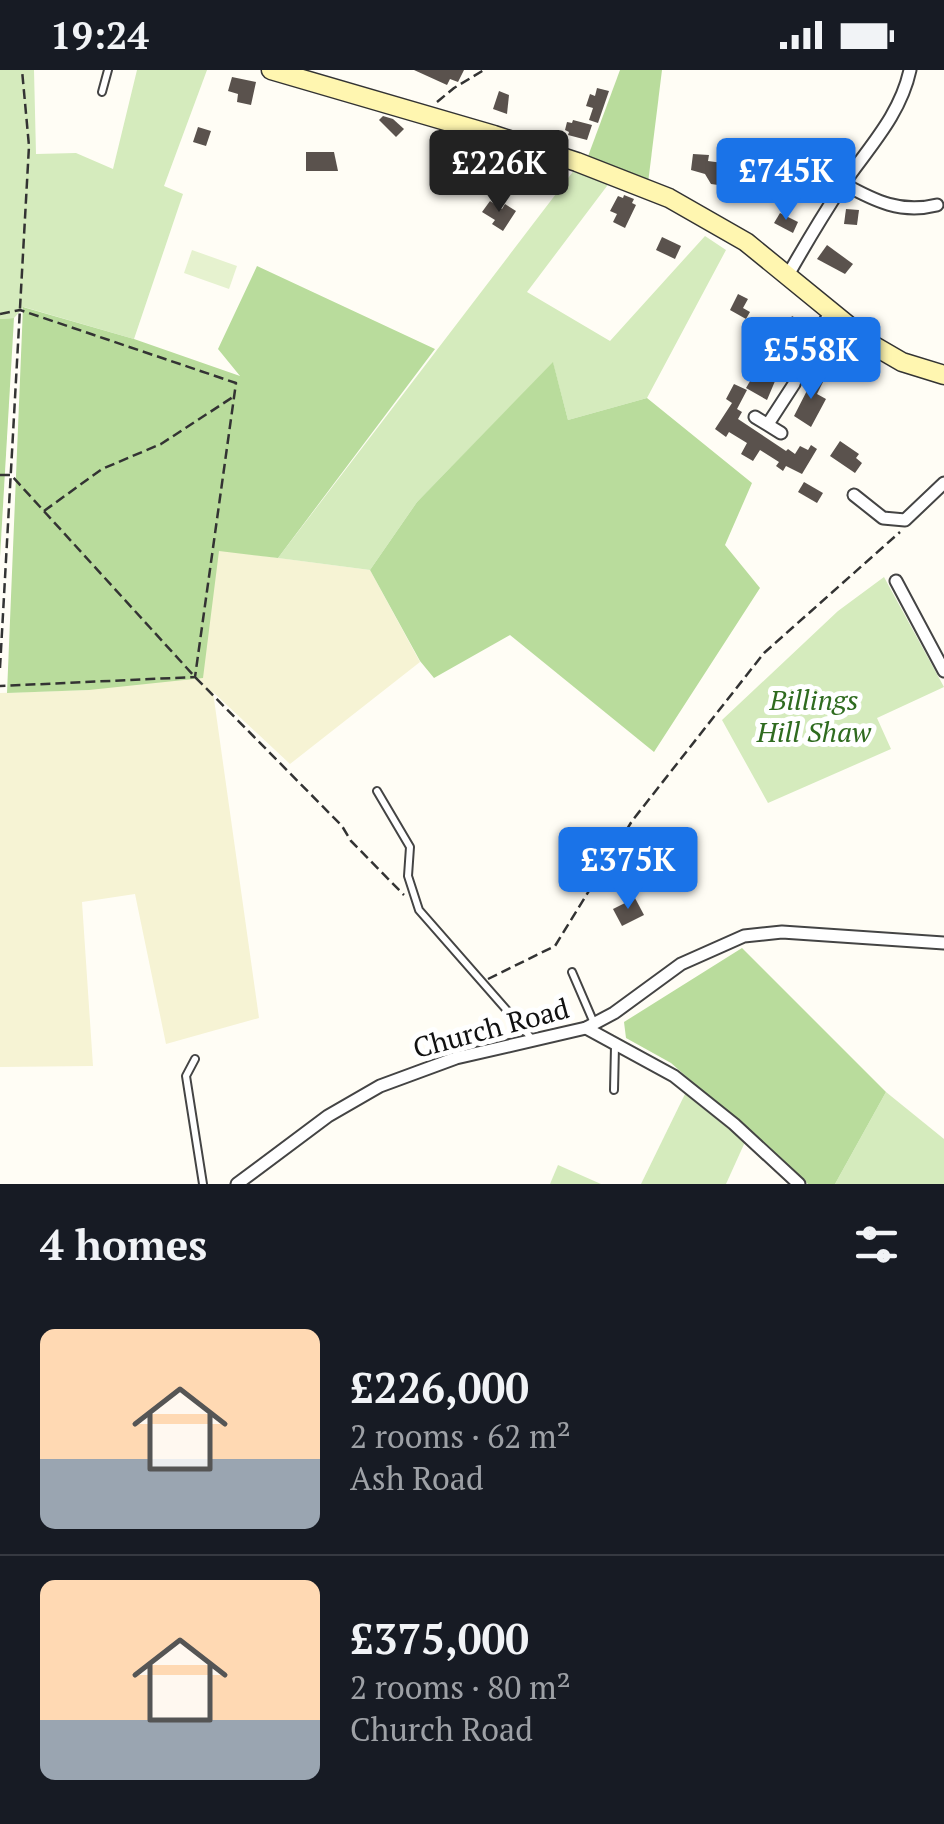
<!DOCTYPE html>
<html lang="en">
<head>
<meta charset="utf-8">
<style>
  :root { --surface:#171b24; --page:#20242c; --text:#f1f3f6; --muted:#9ea1a6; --line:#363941; --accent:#1a73e8 }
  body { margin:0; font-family:"PT Serif",serif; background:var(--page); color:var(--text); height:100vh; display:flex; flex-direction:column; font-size:38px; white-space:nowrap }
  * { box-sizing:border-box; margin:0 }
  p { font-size:32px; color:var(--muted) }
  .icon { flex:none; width:55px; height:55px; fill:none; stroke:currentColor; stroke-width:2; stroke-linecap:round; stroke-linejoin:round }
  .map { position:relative; height:1114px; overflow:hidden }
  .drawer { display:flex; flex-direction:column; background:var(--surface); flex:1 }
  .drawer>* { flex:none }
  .price { position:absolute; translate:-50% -85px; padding:0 22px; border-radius:10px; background:var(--accent); color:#fff; font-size:32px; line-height:65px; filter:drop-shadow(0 2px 5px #0008) }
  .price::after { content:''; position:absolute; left:50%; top:60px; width:30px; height:22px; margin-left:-15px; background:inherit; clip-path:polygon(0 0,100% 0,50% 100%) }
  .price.on { background:#222; color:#fff }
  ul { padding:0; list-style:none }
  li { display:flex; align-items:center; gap:30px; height:250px; padding:0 40px }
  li+li { border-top:2px solid var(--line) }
  li span { display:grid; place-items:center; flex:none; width:280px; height:200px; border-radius:15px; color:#555 }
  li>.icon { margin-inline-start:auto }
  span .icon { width:120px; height:120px; fill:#fffc; stroke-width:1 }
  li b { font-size:42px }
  h2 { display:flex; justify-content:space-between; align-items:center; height:120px; padding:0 40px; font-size:42px }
  .status { display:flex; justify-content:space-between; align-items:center; height:70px; padding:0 50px; background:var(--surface); direction:ltr }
  .status svg { height:28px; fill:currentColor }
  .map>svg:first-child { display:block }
</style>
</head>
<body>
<div class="status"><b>19:24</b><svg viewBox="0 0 49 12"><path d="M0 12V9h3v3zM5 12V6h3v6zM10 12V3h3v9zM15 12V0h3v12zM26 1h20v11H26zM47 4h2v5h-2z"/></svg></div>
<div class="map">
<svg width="944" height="1114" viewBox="0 0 944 1114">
  <rect width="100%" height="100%" fill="#fffdf5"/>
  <polygon fill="#f6f3d4" points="219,480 370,500 420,592 290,694 213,622 259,948 166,974 135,824 82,832 93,996 0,997 0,623 89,620"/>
  <g fill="#d5ebbd">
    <polygon points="0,0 34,0 36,84 76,83 113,99 137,0 207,0 164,116 183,124 134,269 24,237 14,248 0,249"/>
    <polygon points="575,99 610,112 527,222 610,271 705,166 726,180 647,328 568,350 553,293 417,432 370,500 278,488"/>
    <polygon points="884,507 944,617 877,648 891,679 768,733 722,650 838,541"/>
    <polygon points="886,1022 944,1069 944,1114 835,1114"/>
    <polygon points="685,1024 745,1072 726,1114 641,1114"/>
    <polygon points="558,1095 601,1114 550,1114"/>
  </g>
  <g fill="#b9dc9c">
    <polygon points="620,0 662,0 648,113 587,89"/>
    <polygon points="257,196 435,279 278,488 219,481 203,608 89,620 7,623 23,237 134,269 240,306 218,279"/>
    <polygon points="14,248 0,487 0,249"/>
    <polygon points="553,292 568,350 647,328 752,413 725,475 760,518 654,682 510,565 434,608 420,591 370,500 417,432"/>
    <polygon points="742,878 886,1022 835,1114 808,1114 671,993 626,968 624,952"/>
  </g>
  <polygon fill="#e6f2cf" points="192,180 237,196 229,219 184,203"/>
  <g fill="#5a524d">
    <polygon points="414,0 464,0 458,12 450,9 447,15"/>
    <polygon points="232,7 256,12 251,35 237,32 238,24 228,21"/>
    <polygon points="597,18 609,21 598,53 589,50 593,38 586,36 590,24 595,26"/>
    <polygon points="499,21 509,25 507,44 493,39"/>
    <polygon points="383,46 393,49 404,59 396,67 379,50"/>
    <polygon points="573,50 592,55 587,70 568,65 569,62 565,60 567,52 572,53"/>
    <polygon points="198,57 211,61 206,76 193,72"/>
    <polygon points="306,82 334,82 338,101 306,101"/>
    <polygon points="693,84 709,85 708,91 752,97 749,112 768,116 765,129 745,125 747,119 711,114 705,104 691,100"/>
    <polygon points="624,125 634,129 632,133 636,135 625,158 613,152 617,144 610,141 618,126 623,128"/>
    <polygon points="490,131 502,139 505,134 516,141 503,161 492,154 495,150 482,142"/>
    <polygon points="846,139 859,140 857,155 844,154"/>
    <polygon points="780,143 798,152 793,163 774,153"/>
    <polygon points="662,167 681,176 675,189 656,180"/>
    <polygon points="827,175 853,194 845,204 817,189"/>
    <polygon points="738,224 748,229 743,238 750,242 746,249 730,240"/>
    <polygon points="792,246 806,254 781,297 767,330 746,318 753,306 758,308"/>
    <polygon points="826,274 842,284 834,297 818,287"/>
    <polygon points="816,303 825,308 817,324 826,329 811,357 794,346"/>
    <polygon points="734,314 747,320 737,339 742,342 738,349 786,381 788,379 795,384 800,376 808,380 811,375 817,379 802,404 786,396 783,401 776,396 779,392 760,380 753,391 741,384 747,373 729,362 726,367 715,359 732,333 726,329"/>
    <polygon points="840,371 859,384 856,388 862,393 855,403 830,386"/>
    <polygon points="804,412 823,423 817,433 798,422"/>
    <polygon points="635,828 644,845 622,856 613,839"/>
  </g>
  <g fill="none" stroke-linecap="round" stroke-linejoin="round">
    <g stroke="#444" stroke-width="10">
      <g id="lane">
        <polyline points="102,22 108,0"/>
        <polyline points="377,721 410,777 408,806 419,840 533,970"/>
        <polyline points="572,902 594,953"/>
        <polyline points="195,989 186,1006 203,1114"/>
        <polyline points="614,1020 615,976"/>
      </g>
    </g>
    <g stroke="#444" stroke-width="15">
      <g id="street">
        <path d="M844,114c31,17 57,30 93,21"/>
        <path d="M788,205c17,-30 35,-60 54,-89 26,-38 58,-70 68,-116"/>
        <polyline points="755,347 781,363"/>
        <polyline points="768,354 794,314 806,279 832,241"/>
        <polyline points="854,425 883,448 905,450 944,413"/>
        <polyline points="896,511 944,601"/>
        <polyline points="586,958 674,1006 734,1054 799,1114"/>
        <polyline points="237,1114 328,1046 380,1016 456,988 586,958 614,943 681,894 744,866 782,862 944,873"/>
      </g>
    </g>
    <g stroke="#333" stroke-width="21">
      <polyline id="secondary" points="271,0 494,65 577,92 669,128 746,172 871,274 902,292 944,305"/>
    </g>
    <g stroke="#333" stroke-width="2.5" stroke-dasharray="10 5" stroke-linecap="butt">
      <polyline points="437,32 454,18 484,0"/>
      <polyline points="0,244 20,240 236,313 195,607 0,616"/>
      <polyline points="0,405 11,405 195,607 342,756 351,771 404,825"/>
      <polyline points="44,441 102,399 161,374 233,327"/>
      <polyline points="0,598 29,76 22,0"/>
      <polyline points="488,909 555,876 632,751 764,583 900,462"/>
    </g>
    <use href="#lane" stroke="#fff" stroke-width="6"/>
    <use href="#street" stroke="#fff" stroke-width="11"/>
    <use href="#secondary" stroke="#fff6b0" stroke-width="18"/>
  </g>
  <g text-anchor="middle" stroke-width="10" stroke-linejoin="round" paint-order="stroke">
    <g font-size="28" font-style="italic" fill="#2f6b1f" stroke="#fff">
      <text x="814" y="640">Billings<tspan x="814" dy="32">Hill Shaw</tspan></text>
    </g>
    <g font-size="28" fill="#111" stroke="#fff">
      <text transform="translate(491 958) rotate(-15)" y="10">Church Road</text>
    </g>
  </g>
</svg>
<b class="price on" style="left:499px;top:145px">£226K</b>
<b class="price" style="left:786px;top:153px">£745K</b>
<b class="price" style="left:811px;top:332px">£558K</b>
<b class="price" style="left:628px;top:842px">£375K</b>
</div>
<section class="drawer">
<h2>4 homes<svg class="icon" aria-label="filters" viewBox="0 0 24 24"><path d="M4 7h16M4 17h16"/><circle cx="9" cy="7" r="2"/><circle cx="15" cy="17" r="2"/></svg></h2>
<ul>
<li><span style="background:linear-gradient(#ffd9b3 65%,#9aa5b1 0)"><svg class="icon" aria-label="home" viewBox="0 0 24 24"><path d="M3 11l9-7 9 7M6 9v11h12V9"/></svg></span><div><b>£226,000</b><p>2 rooms · 62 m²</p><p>Ash Road</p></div></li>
<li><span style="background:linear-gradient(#ffd9b3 70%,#9aa5b1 0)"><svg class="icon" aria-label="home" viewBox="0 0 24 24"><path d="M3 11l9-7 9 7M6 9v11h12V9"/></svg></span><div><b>£375,000</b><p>2 rooms · 80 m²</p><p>Church Road</p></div></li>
</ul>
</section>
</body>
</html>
